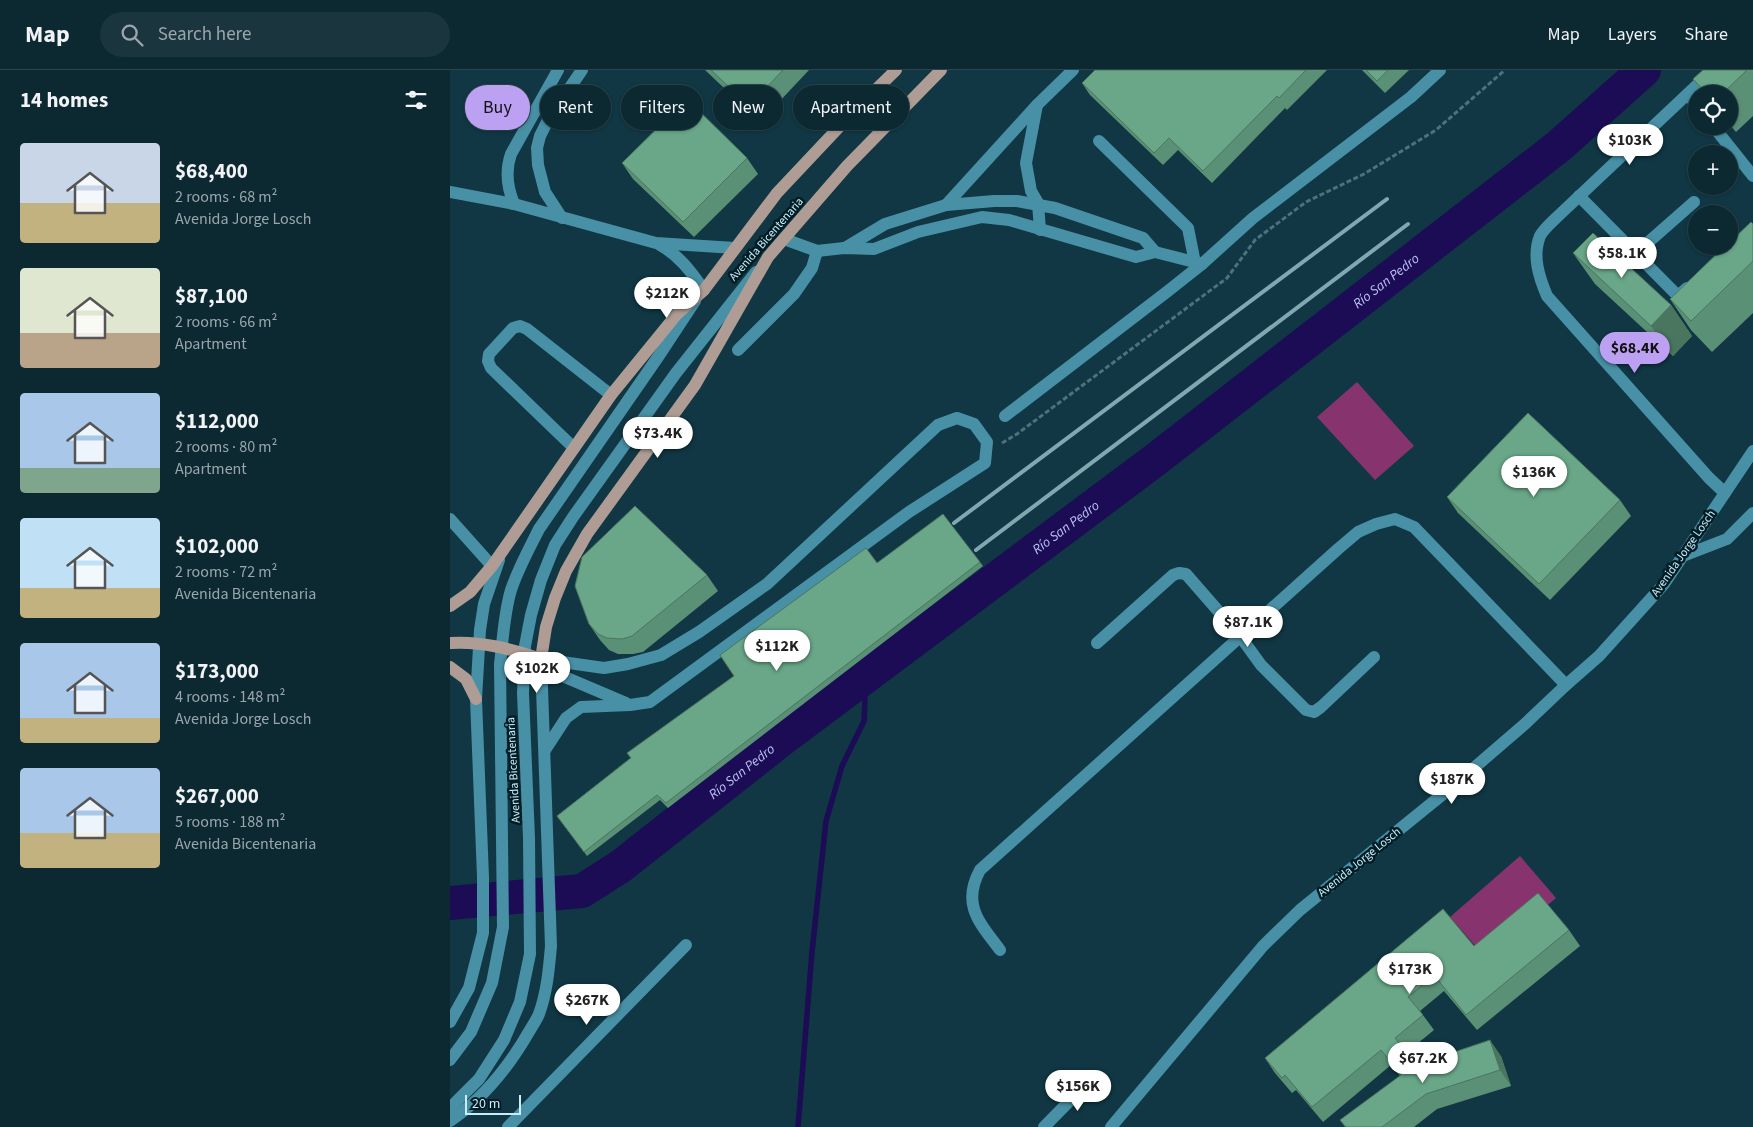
<!DOCTYPE html>
<html lang="en">
<head>
<meta charset="utf-8">
<style>
  :root { --surface:#0c2932; --page:#1a353e; --text:#f1f3f6; --muted:#9aa6ac; --line:#2c454d; --accent:#bca0f2 }
  body { margin:0; font-family:"Source Sans 3",sans-serif; background:var(--page); color:var(--text); height:100vh; display:flex; flex-direction:column; font-size:19px; white-space:nowrap }
  * { box-sizing:border-box; margin:0 }
  p { font-size:16px; color:var(--muted) }
  .icon { flex:none; width:28px; height:28px; fill:none; stroke:currentColor; stroke-width:2; stroke-linecap:round; stroke-linejoin:round }
  .map { position:relative; flex:1; overflow:hidden }
  .details { display:flex; flex-direction:column; background:var(--surface); width:450px }
  .details>* { flex:none }
  .hud { position:absolute; left:15px; top:15px; width:475px; height:45px; display:flex; gap:10px }
  .buttons { position:absolute; left:1238px; top:15px; display:grid; gap:10px }
  .buttons a { display:grid; place-items:center; width:50px; height:50px; border-radius:50%; background:var(--surface); box-shadow:0 1px 4px #0004,0 0 0 1px var(--line); font-size:25px }
  .scale { position:absolute; left:15px; bottom:12px; width:56px; box-sizing:border-box; padding-left:5px; border:2px solid #caedf9; border-top:0; font-size:14px; line-height:18px; white-space:nowrap; color:#caedf9; -webkit-text-stroke:4px #001d26; paint-order:stroke }
  .price { position:absolute; translate:-50% -42px; padding:0 11px; border-radius:18px; background:#fff; color:#222; font-size:16px; line-height:32px; filter:drop-shadow(0 1px 2px #0008) }
  .price::after { content:''; position:absolute; left:50%; top:30px; width:15px; height:11px; margin-left:-8px; background:inherit; clip-path:polygon(0 0,100% 0,50% 100%) }
  .price.on { background:var(--accent); color:#111 }
  ul { padding:0; list-style:none }
  li { display:flex; align-items:center; gap:15px; height:125px; padding:0 20px }
  li span { display:grid; place-items:center; flex:none; width:140px; height:100px; border-radius:5px; color:#555 }
  li>.icon { margin-inline-start:auto }
  span .icon { width:60px; height:60px; fill:#fffc; stroke-width:1 }
  li b { font-size:21px }
  h2 { display:flex; justify-content:space-between; align-items:center; height:60px; padding:0 20px; font-size:21px }
  .tag { padding:0 18px; border-radius:22px; background:var(--surface); box-shadow:0 1px 4px #0004,0 0 0 1px var(--line); font-size:18px; line-height:45px }
  .tag.on { background:var(--accent); color:#111 }
  header { display:flex; align-items:center; gap:30px; box-sizing:border-box; height:70px; padding:0 25px; background:var(--surface); border-bottom:1px solid var(--line) }
  header strong { font-size:24px }
  nav { display:flex; gap:28px; margin-inline-start:auto; font-size:18px }
  .search { width:350px; height:45px; background:var(--page); display:flex; align-items:center; gap:12px; box-sizing:border-box; padding:0 18px; border-radius:28px; color:var(--muted); font-size:19px }
  main { display:flex; flex:1; min-height:0 }
  .map>svg:first-child { display:block }
</style>
</head>
<body>
<header>
<strong>Map</strong>
<div class="search"><svg class="icon" aria-label="search" viewBox="0 0 24 24"><circle cx="10" cy="10" r="6"/><path d="M15 15l6 6"/></svg>Search here</div>
<nav><a>Map</a><a>Layers</a><a>Share</a></nav>
</header>
<main>
<section class="details">
<h2>14 homes<svg class="icon" aria-label="filters" viewBox="0 0 24 24"><path d="M4 7h16M4 17h16"/><circle cx="9" cy="7" r="2"/><circle cx="15" cy="17" r="2"/></svg></h2>
<ul>
<li><span style="background:linear-gradient(#c9d6e8 60%,#c2b280 0)"><svg class="icon" aria-label="home" viewBox="0 0 24 24"><path d="M3 11l9-7 9 7M6 9v11h12V9"/></svg></span><div><b>$68,400</b><p>2 rooms · 68 m²</p><p>Avenida Jorge Losch</p></div></li>
<li><span style="background:linear-gradient(#dfe7d0 65%,#b9a48a 0)"><svg class="icon" aria-label="home" viewBox="0 0 24 24"><path d="M3 11l9-7 9 7M6 9v11h12V9"/></svg></span><div><b>$87,100</b><p>2 rooms · 66 m²</p><p>Apartment</p></div></li>
<li><span style="background:linear-gradient(#a9c7e8 75%,#7fa58c 0)"><svg class="icon" aria-label="home" viewBox="0 0 24 24"><path d="M3 11l9-7 9 7M6 9v11h12V9"/></svg></span><div><b>$112,000</b><p>2 rooms · 80 m²</p><p>Apartment</p></div></li>
<li><span style="background:linear-gradient(#bfe0f5 70%,#c2b280 0)"><svg class="icon" aria-label="home" viewBox="0 0 24 24"><path d="M3 11l9-7 9 7M6 9v11h12V9"/></svg></span><div><b>$102,000</b><p>2 rooms · 72 m²</p><p>Avenida Bicentenaria</p></div></li>
<li><span style="background:linear-gradient(#a9c7e8 75%,#c2b280 0)"><svg class="icon" aria-label="home" viewBox="0 0 24 24"><path d="M3 11l9-7 9 7M6 9v11h12V9"/></svg></span><div><b>$173,000</b><p>4 rooms · 148 m²</p><p>Avenida Jorge Losch</p></div></li>
<li><span style="background:linear-gradient(#a9c7e8 65%,#c2b280 0)"><svg class="icon" aria-label="home" viewBox="0 0 24 24"><path d="M3 11l9-7 9 7M6 9v11h12V9"/></svg></span><div><b>$267,000</b><p>5 rooms · 188 m²</p><p>Avenida Bicentenaria</p></div></li>
</ul>
</section>
<div class="map">
<svg width="1303" height="1057" viewBox="0 0 1303 1057">
  <rect width="100%" height="100%" fill="#103743"/>
  <g fill="#87346e">
    <polygon points="907,312 964,376 925,410 867,347"/>
    <polygon points="1070,786 1106,828 1036,888 1000,847"/>
  </g>
  <g fill="none" stroke-linecap="round" stroke-linejoin="round">
    <polyline stroke="#1b0c55" stroke-width="5.5" points="348,1057 362,882 376,751 392,696 414,651 415,629 410,611"/>
    <path stroke="#1b0c55" stroke-width="34" id="s1" d="M0,833l132,-12 39,-25 160,-126 374,-280 404,-314 85,-76"/>
    <polyline stroke="#4c727e" stroke-width="3" stroke-dasharray="5 2.5" stroke-linecap="butt" points="552,373 567,364 777,208 805,170 856,132 914,104 986,60 1055,0"/>
    <g stroke="#4890a6" stroke-width="12">
      <path d="M1263,0l-157,148c-5,5 -13,12 -16,18 -8,20 -1,41 7,60l162,182 16,15"/>
      <polyline points="1238,24 1246,35"/>
      <polyline points="587,35 576,93 581,121 588,133 590,160"/>
      <polyline points="1263,56 1303,106"/>
      <polyline points="649,71 738,158 745,193"/>
      <polyline points="0,122 64,134 206,173 285,178"/>
      <polyline points="1129,126 1228,226 1237,218"/>
      <path d="M64,134c-7,-17 -9,-33 -3,-50l47,-84"/>
      <polyline points="496,135 587,35 623,0"/>
      <polyline points="112,148 95,122 88,95 87,78 90,66 99,48 132,0"/>
      <polyline points="334,169 367,181 394,178 424,179 468,162 532,147 559,150 686,187 705,182 752,194"/>
      <path d="M210,175c20,11 31,27 44,45"/>
      <polyline points="395,178 435,154 496,135 544,131 567,131 605,138 693,168 705,182"/>
      <polyline points="1186,183 1244,132"/>
      <polyline points="288,280 344,224 362,198 367,181"/>
      <polyline points="555,346 718,221 752,194 803,148 961,27 990,0"/>
      <polyline points="124,378 41,298 38,291 39,284 63,258 70,256 77,259 161,325"/>
      <polyline points="0,449 42,496"/>
      <polyline points="1233,486 1277,469 1303,443"/>
      <polyline points="647,573 723,505 729,503 736,504 790,566 811,595 856,640 864,642 871,637 924,587"/>
      <polyline points="91,589 154,598 178,594 211,585 249,562 317,514 488,355 507,348 524,354 537,372 535,393 459,442 200,632 180,635 131,637 116,648 95,680"/>
      <polyline points="91,589 103,602 176,633"/>
      <path d="M550,880c-20,-27 -39,-45 -20,-80l358,-321 20,-17 18,-8 19,-5 19,8 152,158"/>
      <polyline points="0,952 19,918 33,863 33,807 26,629 30,560 34,534 49,490"/>
      <path d="M0,990l21,-28 21,-49 11,-56 -3,-263c3,-25 4,-51 11,-74 7,-21 18,-41 28,-61l119,-172 37,-56"/>
      <polyline points="0,1038 29,1009 54,970 70,932 80,884 79,768 73,623 75,576 81,545 91,510 105,475 123,447 226,303 306,202"/>
      <path d="M0,1051c33,-22 60,-56 80,-91 3,-5 7,-11 9,-16 8,-22 10,-45 12,-68l-10,-287"/>
      <polyline points="58,1057 236,875"/>
      <polyline points="594,1057 642,1008"/>
      <polyline points="661,1057 813,876 850,840 1003,716 1076,653 1116,615 1149,586 1214,514 1303,381"/>
    </g>
    <g stroke="#af9d95" stroke-width="12">
      <polyline points="0,536 20,522 42,496 161,325 227,244 254,220 327,123 408,37 446,0"/>
      <path d="M0,573c32,-2 61,6 91,16l5,-32 9,-29 11,-27 21,-37 108,-149 73,-128 79,-91 94,-96"/>
      <polyline points="0,597 16,609 26,629"/>
    </g>
    <g stroke="#82a7b3" stroke-width="4">
      <polyline points="504,453 937,129"/>
      <polyline points="526,480 958,154"/>
    </g>
  </g>
  <g fill="#5a9075">
    <polygon points="255,0 359,0 310,52"/>
    <polygon points="645,0 877,0 837,40 835,38 762,113 728,80 713,95 640,25 632,13"/>
    <polygon points="912,0 959,0 935,23"/>
    <polygon points="1253,0 1303,0 1303,46 1286,62 1279,54 1279,24 1254,24 1243,9"/>
    <polygon points="297,88 308,104 244,167 183,109 172,93"/>
    <polygon points="1303,154 1303,243 1262,282 1241,260 1220,229"/>
    <polygon points="1123,183 1221,235 1242,266 1223,286 1145,214"/>
    <polygon points="997,427 1170,430 1181,446 1100,530 1008,443"/>
    <polygon points="530,492 533,496 218,738 210,730 137,786 107,746 427,493"/>
    <polygon points="257,505 268,521 193,582 183,584 168,584 159,580 150,570 139,554"/>
    <polygon points="1119,860 1130,876 1027,960 994,921 970,941 984,960 956,983 965,995 1051,986 1061,1016 987,1039 964,1057 895,1057 890,1050 950,1006 941,995 873,1052 846,1020 842,1023 825,1003 815,988 1024,876"/>
  </g>
  <g fill="#4a755f">
    <polygon points="1221,235 1242,266 1223,286 1201,256"/>
    <polygon points="1040,970 1051,986 1061,1016 1050,1000"/>
  </g>
  <g fill="#69a788" stroke="#4a755f">
    <polygon points="261,0 333,0 299,36"/>
    <polygon points="645,0 856,0 829,28 827,26 753,101 719,68 704,83 632,13"/>
    <polygon points="916,0 938,0 927,11"/>
    <polygon points="1253,0 1297,0 1272,24 1257,24 1243,9"/>
    <polygon points="237,29 297,88 233,152 172,93"/>
    <polygon points="1301,152 1303,154 1303,191 1241,251 1220,229 1275,176 1279,176 1279,173"/>
    <polygon points="1143,163 1221,235 1201,256 1123,183"/>
    <polygon points="1078,343 1170,430 1089,514 997,427"/>
    <polygon points="185,436 257,505 182,566 172,569 157,568 148,564 139,554 125,516 132,487"/>
    <polygon points="493,444 530,492 216,733 207,725 134,782 107,746 181,688 177,683 284,606 270,585 416,478 427,493"/>
    <polygon points="1088,823 1119,860 1016,945 984,905 958,927 973,945 945,968 962,990 948,1001 931,980 862,1037 835,1005 832,1008 815,988 993,839 1024,876"/>
    <polygon points="1040,970 1050,1000 976,1024 932,1057 896,1057 890,1050 951,1005 948,1001"/>
  </g>
  <g text-anchor="middle" stroke-width="5" stroke-linejoin="round" paint-order="stroke">
    <g font-size="12" fill="#caedf9" stroke="#001d26">
      <text transform="translate(316 169) rotate(-49)" y="4">Avenida Bicentenaria</text>
      <text transform="translate(1233 483) rotate(-55)" y="4">Avenida Jorge Losch</text>
      <text transform="translate(63 700) rotate(-93)" y="4">Avenida Bicentenaria</text>
      <text transform="translate(909 792) rotate(-39)" y="4">Avenida Jorge Losch</text>
    </g>
    <g font-size="14" font-style="italic" fill="#bdc1f5" stroke="#001d26">
      <text dy="5" stroke="none"><textPath href="#s1" startOffset="1142">Río San Pedro</textPath></text>
      <text dy="5" stroke="none"><textPath href="#s1" startOffset="738">Río San Pedro</textPath></text>
      <text dy="5" stroke="none"><textPath href="#s1" startOffset="332">Río San Pedro</textPath></text>
    </g>
  </g>
</svg>
<div class="buttons">
<a><svg class="icon" aria-label="locate" viewBox="0 0 24 24"><circle cx="12" cy="12" r="6"/><path d="M12 2v4M12 18v4M2 12h4M18 12h4"/></svg></a>
<a>+</a>
<a>−</a>
</div>
<div class="scale">20 m</div>
<b class="price" style="left:1180px;top:96px">$103K</b>
<b class="price" style="left:1172px;top:209px">$58.1K</b>
<b class="price" style="left:217px;top:249px">$212K</b>
<b class="price on" style="left:1185px;top:304px">$68.4K</b>
<b class="price" style="left:208px;top:389px">$73.4K</b>
<b class="price" style="left:1084px;top:428px">$136K</b>
<b class="price" style="left:798px;top:578px">$87.1K</b>
<b class="price" style="left:327px;top:602px">$112K</b>
<b class="price" style="left:87px;top:624px">$102K</b>
<b class="price" style="left:1002px;top:735px">$187K</b>
<b class="price" style="left:960px;top:925px">$173K</b>
<b class="price" style="left:137px;top:956px">$267K</b>
<b class="price" style="left:973px;top:1014px">$67.2K</b>
<b class="price" style="left:628px;top:1042px">$156K</b>
<div class="hud">
<a class="tag on">Buy</a>
<a class="tag">Rent</a>
<a class="tag">Filters</a>
<a class="tag">New</a>
<a class="tag">Apartment</a>
</div>
</div>
</main>
</body>
</html>
